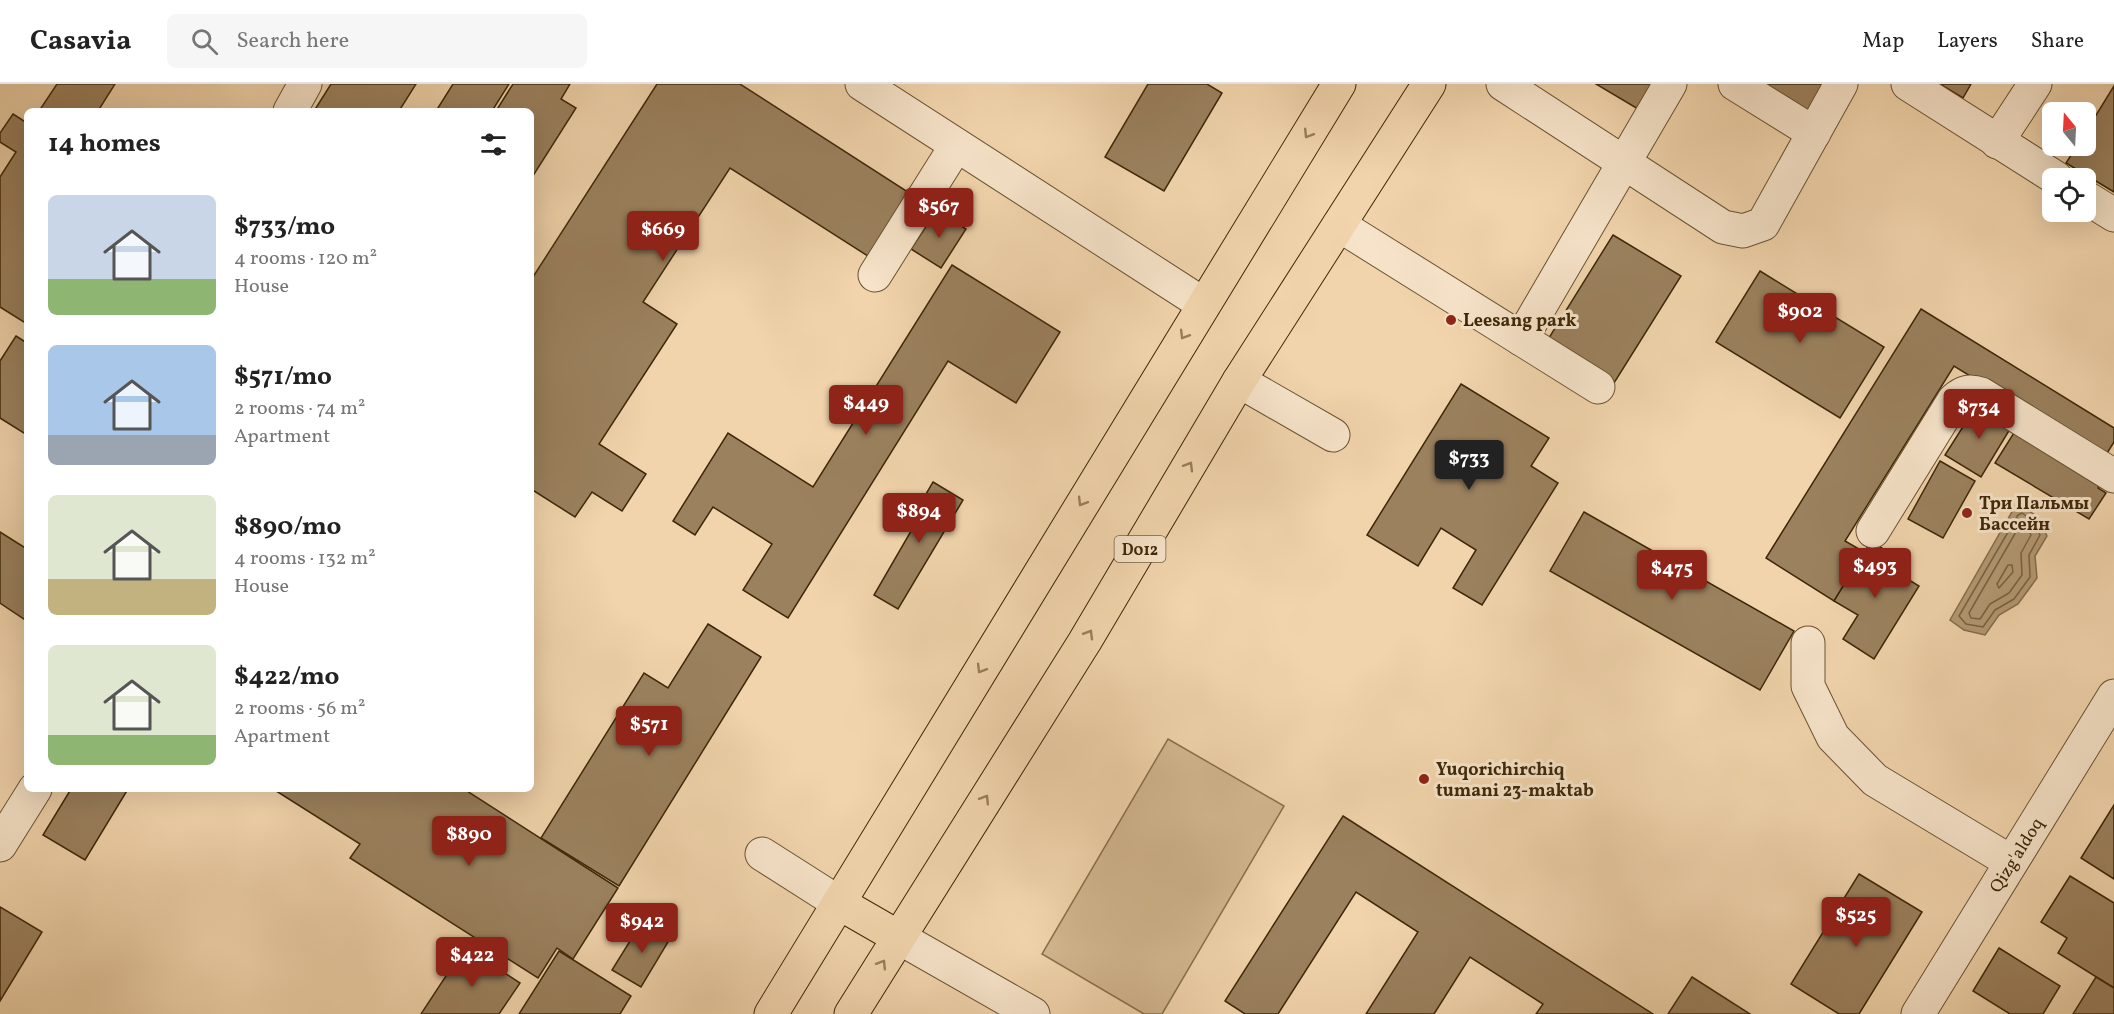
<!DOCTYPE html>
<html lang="en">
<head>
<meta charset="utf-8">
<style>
  :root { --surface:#fff; --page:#f6f6f6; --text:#222; --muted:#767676; --line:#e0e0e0; --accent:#8f2418 }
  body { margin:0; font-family:Vollkorn,serif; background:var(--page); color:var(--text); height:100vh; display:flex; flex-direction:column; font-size:22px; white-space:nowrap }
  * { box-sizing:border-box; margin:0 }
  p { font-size:20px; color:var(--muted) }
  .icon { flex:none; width:33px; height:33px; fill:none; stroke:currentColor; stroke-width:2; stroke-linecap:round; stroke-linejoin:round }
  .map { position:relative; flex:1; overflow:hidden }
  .side { position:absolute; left:24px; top:24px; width:510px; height:684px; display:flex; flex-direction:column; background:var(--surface); border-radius:9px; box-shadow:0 6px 24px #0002 }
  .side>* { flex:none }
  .needle { width:39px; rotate:342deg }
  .buttons { position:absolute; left:2042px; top:18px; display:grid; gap:12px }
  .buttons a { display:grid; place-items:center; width:54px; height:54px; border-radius:9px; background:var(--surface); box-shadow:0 6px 24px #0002; font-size:30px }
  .price { position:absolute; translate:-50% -51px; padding:0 14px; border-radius:6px; background:var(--accent); color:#fff; font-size:20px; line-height:39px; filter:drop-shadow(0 2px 3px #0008) }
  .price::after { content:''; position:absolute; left:50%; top:36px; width:18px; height:14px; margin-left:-9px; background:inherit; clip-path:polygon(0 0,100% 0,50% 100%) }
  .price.current { background:#222; color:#fff }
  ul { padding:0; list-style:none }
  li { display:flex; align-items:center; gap:18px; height:150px; padding:0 24px }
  li span { display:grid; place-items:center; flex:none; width:168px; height:120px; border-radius:9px; color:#555 }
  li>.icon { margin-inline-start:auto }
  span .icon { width:72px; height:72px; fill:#fffc; stroke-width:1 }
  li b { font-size:26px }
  h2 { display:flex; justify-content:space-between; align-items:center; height:72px; padding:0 24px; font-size:26px }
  header { display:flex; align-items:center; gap:36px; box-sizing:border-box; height:84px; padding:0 30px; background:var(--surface); border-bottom:2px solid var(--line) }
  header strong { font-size:28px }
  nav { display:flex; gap:33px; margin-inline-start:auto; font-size:21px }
  .search { width:420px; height:54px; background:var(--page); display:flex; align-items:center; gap:15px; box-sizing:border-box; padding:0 21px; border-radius:9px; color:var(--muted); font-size:22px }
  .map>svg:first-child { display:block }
</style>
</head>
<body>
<header>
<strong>Casavia</strong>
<div class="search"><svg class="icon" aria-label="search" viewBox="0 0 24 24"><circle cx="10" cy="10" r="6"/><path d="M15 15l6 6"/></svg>Search here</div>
<nav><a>Map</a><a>Layers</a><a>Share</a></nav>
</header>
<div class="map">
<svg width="2114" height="930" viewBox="0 0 2114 930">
  <rect width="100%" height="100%" fill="#f1d4ac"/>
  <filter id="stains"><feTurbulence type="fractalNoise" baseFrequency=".00333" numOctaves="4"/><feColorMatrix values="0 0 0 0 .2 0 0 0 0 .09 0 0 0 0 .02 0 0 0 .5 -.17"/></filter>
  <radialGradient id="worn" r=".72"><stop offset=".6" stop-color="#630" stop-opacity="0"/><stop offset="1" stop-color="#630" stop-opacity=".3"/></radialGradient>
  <polygon fill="#d3b790" stroke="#88704c" stroke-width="1.5" points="1168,655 1284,722 1162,930 1144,930 1042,870"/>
  <polygon fill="#b49a75" stroke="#856c4a" stroke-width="1.5" points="2017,419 2038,433 2047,452 2035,472 2037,494 2018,520 1999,531 1985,551 1964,546 1950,536"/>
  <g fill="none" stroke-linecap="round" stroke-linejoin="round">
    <g stroke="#79613f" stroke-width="1.5">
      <polygon points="2022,429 2034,438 2040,451 2029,471 2030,493 2014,515 1995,526 1983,543 1966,540 1959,532 2018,431"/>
      <polygon points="2025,440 2031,451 2021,469 2022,491 2009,509 1990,520 1980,535 1971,534 1969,529 2020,441"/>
      <polygon points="2008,481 2012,481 2013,488 1999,504 1997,500"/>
    </g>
  </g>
  <g fill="#9b815e" stroke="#3e2809" stroke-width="1.5">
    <polygon points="57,0 115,0 98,27 39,27"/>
    <polygon points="331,0 416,0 399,27 314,27"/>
    <polygon points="453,0 509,0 492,27 436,27"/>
    <polygon points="513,0 570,0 561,15 576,24 531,95 531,27 496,27"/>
    <polygon points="657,0 740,0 911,110 871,174 730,84 643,218 677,240 599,360 646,390 622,427 592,408 575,433 531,405 531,196"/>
    <polygon points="1148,0 1207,0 1222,9 1164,107 1105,73"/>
    <polygon points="1596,0 1653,0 1638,25"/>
    <polygon points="1761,0 1831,0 1813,30"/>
    <polygon points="1940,0 1971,0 1963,14"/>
    <polygon points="2114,2 2114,108 2066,79 2077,62 2085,62 2085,49"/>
    <polygon points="13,30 27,39 27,138 25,142 27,143 27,240 0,223 0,93 16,68 0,58 0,49"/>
    <polygon points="937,126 966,145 941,184 911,165"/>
    <polygon points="1613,151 1681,192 1609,307 1542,265"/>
    <polygon points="952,181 1060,248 1016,319 948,277 788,534 743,506 772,460 713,423 695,451 673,437 728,349 813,403"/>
    <polygon points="1760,187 1884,263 1840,334 1716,258"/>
    <polygon points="1921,225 2114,344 2114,358 2104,374 1954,282 1845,457 1864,468 1834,517 1766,474"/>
    <polygon points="16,252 27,259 27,351 0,334 0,277"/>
    <polygon points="1461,300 1549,354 1531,382 1558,399 1482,521 1453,504 1476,466 1441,444 1418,482 1367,451"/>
    <polygon points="1978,319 2013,340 1981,393 1945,371"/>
    <polygon points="2017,344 2102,396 2098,404 2106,409 2089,435 1995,379"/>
    <polygon points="1940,377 1975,397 1943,454 1908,435"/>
    <polygon points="933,398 963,416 898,525 874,511 914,442 909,439"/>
    <polygon points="1584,428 1794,547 1760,606 1550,487"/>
    <polygon points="0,448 27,465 27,537 0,519"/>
    <polygon points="1871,457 1897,474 1891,485 1919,502 1874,575 1843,555 1858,531 1834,517"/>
    <polygon points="708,540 761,573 619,802 541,754 644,589 668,604"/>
    <polygon points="71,705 128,705 85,776 43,751"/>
    <polygon points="273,705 464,705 618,804 573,875 557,864 538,894 350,774 360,760"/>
    <polygon points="2114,721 2114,795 2081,774"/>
    <polygon points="1343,732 1653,930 1536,930 1543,920 1470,873 1434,930 1366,930 1418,848 1356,808 1278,930 1245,930 1225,917"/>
    <polygon points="1859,790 1922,828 1859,930 1839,930 1791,900"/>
    <polygon points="2070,792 2114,819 2114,904 2058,869 2067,854 2041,838"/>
    <polygon points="0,823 42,848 0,917"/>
    <polygon points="643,836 671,853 641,903 612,886"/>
    <polygon points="465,863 520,899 499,930 421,930"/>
    <polygon points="1999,864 2060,902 2043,930 2010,930 1973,907"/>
    <polygon points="559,867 631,912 620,930 519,930"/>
    <polygon points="1692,893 1750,930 1668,930"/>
    <polygon points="2096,893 2114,904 2114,930 2073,930"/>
  </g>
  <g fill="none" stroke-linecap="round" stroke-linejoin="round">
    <g stroke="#6b5332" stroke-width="35">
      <g id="minor">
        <polyline points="862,0 1203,220"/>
        <polyline points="1503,0 1723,143 1743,147 1763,140 1841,0"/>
        <polyline points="1735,0 1814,49"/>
        <polyline points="1908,0 2056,94"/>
        <polyline points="290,27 305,0"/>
        <polyline points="1997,58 2035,0"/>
        <polyline points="2085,113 2114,131"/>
        <polyline points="1339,141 1598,303"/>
        <polyline points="875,191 956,62"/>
        <polyline points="1521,255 1670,0"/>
        <polyline points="1239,297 1333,351"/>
        <path d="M1873,447l81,-131c9,-8 15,-10 27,-6l133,82"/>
        <polyline points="1808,559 1808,602 1833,653 1875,696 2011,778"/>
        <polyline points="0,761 35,705"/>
        <polyline points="762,770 839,819"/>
        <polyline points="898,853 1033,930"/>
        <polyline points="1918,930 2114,612"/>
      </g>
    </g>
    <g stroke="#3e2809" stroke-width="35">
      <g id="highway">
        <polyline points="839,819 898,853"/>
        <polyline points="771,930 1339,0"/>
        <polyline points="851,930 1085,557 1239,297 1429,0"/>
      </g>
    </g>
    <use href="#minor" stroke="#f6e3c9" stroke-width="33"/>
    <use href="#highway" stroke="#f1d4ac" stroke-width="33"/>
  </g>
  <defs><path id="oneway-chevron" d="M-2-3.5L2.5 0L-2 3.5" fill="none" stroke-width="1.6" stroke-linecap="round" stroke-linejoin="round" transform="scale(1.5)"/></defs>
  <g stroke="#987e5a">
    <use href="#oneway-chevron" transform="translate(1308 50) rotate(122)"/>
    <use href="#oneway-chevron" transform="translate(1184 251) rotate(121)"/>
    <use href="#oneway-chevron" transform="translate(1189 382) rotate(-59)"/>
    <use href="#oneway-chevron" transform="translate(1082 418) rotate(121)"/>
    <use href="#oneway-chevron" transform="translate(1089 550) rotate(-59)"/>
    <use href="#oneway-chevron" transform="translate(981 585) rotate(121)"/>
    <use href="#oneway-chevron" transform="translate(985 715) rotate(-58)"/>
    <use href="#oneway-chevron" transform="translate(882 880) rotate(-58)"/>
  </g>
  <g fill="#8f2418" stroke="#f6e3c9" stroke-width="2">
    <circle cx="1451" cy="236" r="6"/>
    <circle cx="1967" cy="429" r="6"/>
    <circle cx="1424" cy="695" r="6"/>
  </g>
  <g text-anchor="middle" stroke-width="6" stroke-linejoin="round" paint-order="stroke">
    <rect fill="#f6e3c9" stroke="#756043" stroke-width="1.5" x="1114.5" y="452" width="51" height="26" rx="4.5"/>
    <g font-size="16" font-weight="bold" fill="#3e2809">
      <text x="1140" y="471">D012</text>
    </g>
    <g font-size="18" font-weight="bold" fill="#3e2809" stroke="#f6e3c9" text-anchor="start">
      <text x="1463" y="242">Leesang park</text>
      <text x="1979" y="425">Три Пальмы<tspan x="1979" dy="21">Бассейн</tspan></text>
      <text x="1436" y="691">Yuqorichirchiq<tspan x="1436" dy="21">tumani 23-maktab</tspan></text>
    </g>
    <g font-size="18" fill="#3e2809" stroke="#f6e3c9">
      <text transform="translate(2016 771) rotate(-58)" y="6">Qizg'aldoq</text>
    </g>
  </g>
  <rect width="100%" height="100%" filter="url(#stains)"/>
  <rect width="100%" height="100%" fill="url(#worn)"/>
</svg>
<div class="buttons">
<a><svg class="needle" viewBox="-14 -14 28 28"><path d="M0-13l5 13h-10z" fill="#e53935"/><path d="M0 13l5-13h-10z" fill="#767676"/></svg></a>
<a><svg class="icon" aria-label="locate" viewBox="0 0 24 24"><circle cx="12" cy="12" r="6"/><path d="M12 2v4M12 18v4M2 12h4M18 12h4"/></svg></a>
</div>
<b class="price" style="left:939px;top:155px">$567</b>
<b class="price" style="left:663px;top:178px">$669</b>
<b class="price" style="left:1800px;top:260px">$902</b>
<b class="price" style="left:866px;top:352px">$449</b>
<b class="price" style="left:1979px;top:356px">$734</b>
<b class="price current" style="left:1469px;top:407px">$733</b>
<b class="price" style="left:919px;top:460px">$894</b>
<b class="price" style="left:1875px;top:515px">$493</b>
<b class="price" style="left:1672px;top:517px">$475</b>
<b class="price" style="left:649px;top:673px">$571</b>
<b class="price" style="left:469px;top:783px">$890</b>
<b class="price" style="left:1856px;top:864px">$525</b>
<b class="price" style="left:642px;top:870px">$942</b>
<b class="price" style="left:472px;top:904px">$422</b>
<section class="side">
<h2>14 homes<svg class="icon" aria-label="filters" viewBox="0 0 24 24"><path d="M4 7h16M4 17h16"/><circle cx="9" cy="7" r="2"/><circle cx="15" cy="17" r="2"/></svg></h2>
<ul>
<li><span style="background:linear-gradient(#c9d6e8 70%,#8fb573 0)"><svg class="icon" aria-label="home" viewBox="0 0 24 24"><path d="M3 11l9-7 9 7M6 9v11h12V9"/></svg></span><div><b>$733/mo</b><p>4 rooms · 120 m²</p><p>House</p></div></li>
<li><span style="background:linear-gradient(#a9c7e8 75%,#9aa5b1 0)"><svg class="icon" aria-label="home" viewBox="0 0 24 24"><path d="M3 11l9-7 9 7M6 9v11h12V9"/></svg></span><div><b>$571/mo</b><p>2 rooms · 74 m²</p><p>Apartment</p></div></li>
<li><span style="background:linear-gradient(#dfe7d0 70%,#c2b280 0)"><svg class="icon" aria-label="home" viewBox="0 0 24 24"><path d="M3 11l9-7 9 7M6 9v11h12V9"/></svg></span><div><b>$890/mo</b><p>4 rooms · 132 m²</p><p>House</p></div></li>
<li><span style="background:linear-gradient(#dfe7d0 75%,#8fb573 0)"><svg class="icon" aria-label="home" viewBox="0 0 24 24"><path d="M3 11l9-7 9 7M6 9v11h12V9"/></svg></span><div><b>$422/mo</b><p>2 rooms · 56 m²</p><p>Apartment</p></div></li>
</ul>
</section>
</div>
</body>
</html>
